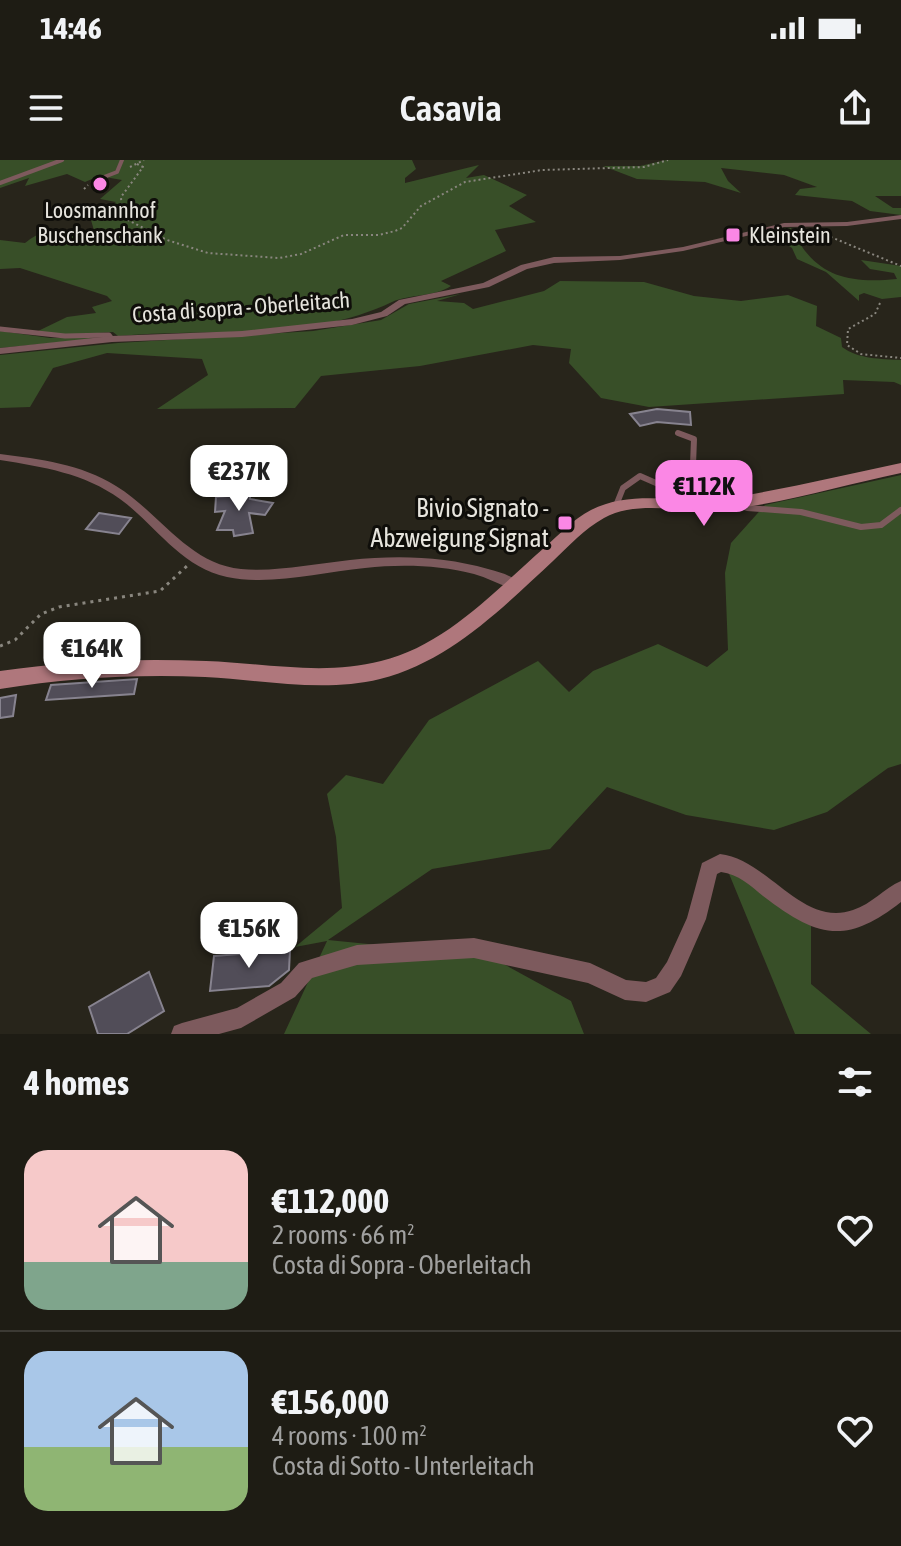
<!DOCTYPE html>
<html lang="en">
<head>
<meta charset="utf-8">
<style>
  :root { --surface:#1e1c14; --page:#26251d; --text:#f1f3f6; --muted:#a1a1a0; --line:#3c3a34; --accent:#fb87e5 }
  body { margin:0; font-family:"Asap Condensed",sans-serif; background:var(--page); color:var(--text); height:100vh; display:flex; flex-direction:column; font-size:30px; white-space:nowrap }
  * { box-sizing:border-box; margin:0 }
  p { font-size:26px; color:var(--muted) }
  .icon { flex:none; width:44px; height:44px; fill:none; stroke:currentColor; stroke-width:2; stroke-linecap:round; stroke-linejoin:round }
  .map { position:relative; height:874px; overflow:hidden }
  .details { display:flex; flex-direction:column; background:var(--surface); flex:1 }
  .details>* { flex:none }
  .price { position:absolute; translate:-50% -68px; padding:0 18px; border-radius:16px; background:#fff; color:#222; font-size:26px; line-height:52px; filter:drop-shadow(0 2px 4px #0008) }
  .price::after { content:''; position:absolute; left:50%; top:48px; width:24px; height:18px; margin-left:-12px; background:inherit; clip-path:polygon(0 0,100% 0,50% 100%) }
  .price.current { background:var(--accent); color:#111 }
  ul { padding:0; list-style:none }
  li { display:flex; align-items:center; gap:24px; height:200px; padding:0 24px }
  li+li { border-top:2px solid var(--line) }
  li span { display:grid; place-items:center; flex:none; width:224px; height:160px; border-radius:24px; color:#555 }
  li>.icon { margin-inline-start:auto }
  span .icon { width:96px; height:96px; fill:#fffc; stroke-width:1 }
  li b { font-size:34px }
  h2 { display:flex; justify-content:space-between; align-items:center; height:96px; padding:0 24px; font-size:34px }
  .status { display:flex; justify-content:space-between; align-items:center; height:56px; padding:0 40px; background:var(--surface); direction:ltr }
  .status svg { height:22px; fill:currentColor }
  header { display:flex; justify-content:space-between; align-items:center; height:104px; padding:0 24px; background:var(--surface); font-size:36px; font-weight:600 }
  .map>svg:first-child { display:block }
</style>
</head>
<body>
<div class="status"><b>14:46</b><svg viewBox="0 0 49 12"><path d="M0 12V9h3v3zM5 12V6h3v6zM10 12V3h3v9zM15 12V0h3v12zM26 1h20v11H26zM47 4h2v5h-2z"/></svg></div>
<header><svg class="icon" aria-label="menu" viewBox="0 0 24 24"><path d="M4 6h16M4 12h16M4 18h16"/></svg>Casavia<svg class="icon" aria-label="share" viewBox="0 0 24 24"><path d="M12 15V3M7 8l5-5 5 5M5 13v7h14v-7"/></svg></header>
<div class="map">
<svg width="901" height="874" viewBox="0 0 901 874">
  <rect width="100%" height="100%" fill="#28251b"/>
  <g fill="#384f28">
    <polygon points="0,0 60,0 0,22"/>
    <path d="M64,0h348l4,9 -11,9v5l74,-18 -13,13 18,-3 43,20 -18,11 27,16 -41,8 11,21 -65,30 10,5c-17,11 -41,8 -59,16 -83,40 -184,26 -274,34l-5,-4 -46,3 -31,-3 31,-15 29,-4 -4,-6 20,-6 -5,-5 -87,-28 -20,1v-29l25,3c12,-10 19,-12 33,-6l2,-6 35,3 -4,-14 25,-18 -16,-3 22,-19 -23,-4 -14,6 -18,-8 -42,12 4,-8 -29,10v-4z"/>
    <polygon points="666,0 901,0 901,36 875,36 893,48 901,48 901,55 870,51 852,41 795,35 800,29 817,27 784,15 721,8 728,21 741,33 705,22 637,19 603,6 640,6"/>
    <path d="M791,68c23,47 53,56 106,51l-3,-6 -24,-4 -9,-9 40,6v31l-19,2 -18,-6 -5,2v6l-33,-29 -29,-13 -5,-11 -12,-8 6,-2 -15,-9z"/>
    <path d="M560,121l84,1 50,14 47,5 47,-6 29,11 -1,20 25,12 1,9c16,12 39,12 59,13v25l-7,-3 -51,-2 1,14 -195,13 -48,-9 -32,-35 2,-14 -38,-4 -113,21 -99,10 -26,32 -138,1 51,-34 -6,-16 -95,-6 -54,15 -23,39 -30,1v-53l118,-12 195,-12 68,-11 28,-16 52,-10 -24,7 27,2 9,6 71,-18z"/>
    <polygon points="0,171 50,178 104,178 0,188"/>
    <polygon points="901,315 901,604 888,608 827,652 774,670 686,655 607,627 550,689 432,709 328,780 489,796 571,841 584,874 284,874 327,781 295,787 342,748 336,677 327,634 346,615 383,624 429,560 538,501 569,532 593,511 658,484 707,507 728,490 725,413 731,383 765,345"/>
    <polygon points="725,704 811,766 811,824 871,874 795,874"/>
  </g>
  <g fill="#514d58" stroke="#87838f" stroke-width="2">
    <polygon points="657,249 690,252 691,265 657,262 640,266 630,254"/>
    <polygon points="250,334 250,339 273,343 265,355 249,353 253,373 234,376 233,370 217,370 225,351 215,352 216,337"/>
    <polygon points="99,353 131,358 119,374 86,369"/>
    <polygon points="137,519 134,534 46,540 51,525"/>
    <polygon points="16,535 13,556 0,558 0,538"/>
    <polygon points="290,790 289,810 269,826 210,831 214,796"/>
    <polygon points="149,812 164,851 127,874 98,874 89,847"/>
  </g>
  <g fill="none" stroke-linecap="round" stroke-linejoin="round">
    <g stroke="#89867e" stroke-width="2" stroke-dasharray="2 3" stroke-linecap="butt">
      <polyline points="137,4 143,7 121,37 122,57 167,80 208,93 279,98 301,94 344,75 379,75 395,71 402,68 421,46 465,22 542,10 644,7 668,0"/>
      <polyline points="130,7 144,0"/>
      <polyline points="84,29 88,25"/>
      <polyline points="826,75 901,106"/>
      <polyline points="880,143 875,154 848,169 847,185 861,194 901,198"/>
    </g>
    <polyline stroke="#89867e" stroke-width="3" stroke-dasharray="3 5" stroke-linecap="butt" points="0,486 15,480 41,454 59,447 160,431 187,406"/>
    <g stroke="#7d5a5d" stroke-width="4">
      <polyline points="104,17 117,12 122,0"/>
      <polyline points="0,23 62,0"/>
    </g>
    <polyline stroke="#7d5a5d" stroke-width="5" points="0,169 65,176 109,175 112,179"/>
    <g stroke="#7d5a5d" stroke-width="6">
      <polyline points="735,344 747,348 801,352 861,367 881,365 901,350"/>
      <polyline points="615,348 623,328 640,316 681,334 687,335 692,331 694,279 678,273"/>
    </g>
    <g fill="#7d5a5d" fill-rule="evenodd">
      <polygon points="901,55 901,59 847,66 784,67 683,91 620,100 554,103 527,109 489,127 405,144 387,156 352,165 242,177 112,182 0,194 0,188 112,176 242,171 352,159 381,152 399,140 483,123 521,105 554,97 620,96 683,87 784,63 847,62"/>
      <path d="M0,294c40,5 81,10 116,32 43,26 72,78 125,83 36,3 72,-5 109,-9 46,-5 93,-4 138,9 12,3 25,7 33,15l-7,5c-14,-4 -26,-11 -40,-15 -35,-9 -73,-10 -109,-6 -45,4 -93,18 -138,9 -47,-10 -71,-52 -107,-78 -36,-26 -77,-32 -120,-39z"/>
      <path d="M720,694c48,5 82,74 133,56 19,-6 31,-22 48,-29v21c-56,44 -84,35 -138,-6 -12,-10 -25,-22 -42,-24l-4,2 -11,45 -25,57 -11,16 -24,10 -21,-2 -37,-17 -114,-25 -117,7 -45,13 -17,19 -54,31 -22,6h-48l3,-8 8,-3 55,-15 44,-25 18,-20 58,-18 117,-7 116,25 36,17 20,2 10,-4 11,-16 20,-44 15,-55z"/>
    </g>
    <path fill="#af777c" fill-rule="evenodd" d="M901,303v10c-58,12 -120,31 -178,37 -38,4 -84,-11 -119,8 -20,11 -35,28 -51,43 -52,48 -103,100 -173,118 -57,14 -117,1 -175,-2 -69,-3 -137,1 -205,12v-18c68,-10 137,-13 206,-10 57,2 118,15 175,0 64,-15 115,-71 163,-113 15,-13 29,-29 47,-38 43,-22 92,-5 138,-12 57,-9 115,-23 172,-35z"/>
  </g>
  <g fill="#fb87e5" stroke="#0f0e0a" stroke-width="3">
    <circle cx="100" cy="24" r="8"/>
    <rect x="725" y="67" width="16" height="16" rx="4"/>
    <rect x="557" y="355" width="16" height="16" rx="4"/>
  </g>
  <g text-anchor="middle" stroke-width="6" stroke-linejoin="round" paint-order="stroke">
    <g font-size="22" fill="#e6e4dd" stroke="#0f0e0a">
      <text x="100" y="58">Loosmannhof<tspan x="100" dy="25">Buschenschank</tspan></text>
      <text x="749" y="83" text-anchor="start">Kleinstein</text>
    </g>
    <g font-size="22" fill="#e6e4dd" stroke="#0f0e0a">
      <text transform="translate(241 147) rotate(-4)" y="8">Costa di sopra - Oberleitach</text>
    </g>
    <g font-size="26" fill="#e6e4dd" stroke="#0f0e0a" text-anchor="end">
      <text x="549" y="357">Bivio Signato -<tspan x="549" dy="30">Abzweigung Signat</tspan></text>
    </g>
  </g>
</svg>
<b class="price" style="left:239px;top:353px">€237K</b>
<b class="price current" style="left:704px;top:368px">€112K</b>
<b class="price" style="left:92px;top:530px">€164K</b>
<b class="price" style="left:249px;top:810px">€156K</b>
</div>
<section class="details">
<h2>4 homes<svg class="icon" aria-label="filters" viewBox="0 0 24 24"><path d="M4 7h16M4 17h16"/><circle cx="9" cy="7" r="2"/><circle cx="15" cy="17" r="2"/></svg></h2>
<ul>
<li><span style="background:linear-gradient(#f6c9c9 70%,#7fa58c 0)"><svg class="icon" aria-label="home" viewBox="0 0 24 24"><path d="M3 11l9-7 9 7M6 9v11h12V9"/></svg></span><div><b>€112,000</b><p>2 rooms · 66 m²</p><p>Costa di Sopra - Oberleitach</p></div><svg class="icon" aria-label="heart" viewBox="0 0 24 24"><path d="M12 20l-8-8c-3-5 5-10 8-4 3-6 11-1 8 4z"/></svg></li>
<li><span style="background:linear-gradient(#a9c7e8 60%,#8fb573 0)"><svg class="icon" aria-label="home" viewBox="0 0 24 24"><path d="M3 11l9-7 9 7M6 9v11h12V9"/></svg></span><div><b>€156,000</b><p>4 rooms · 100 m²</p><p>Costa di Sotto - Unterleitach</p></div><svg class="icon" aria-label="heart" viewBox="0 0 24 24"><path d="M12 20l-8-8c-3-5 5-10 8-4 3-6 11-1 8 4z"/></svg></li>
</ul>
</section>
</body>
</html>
